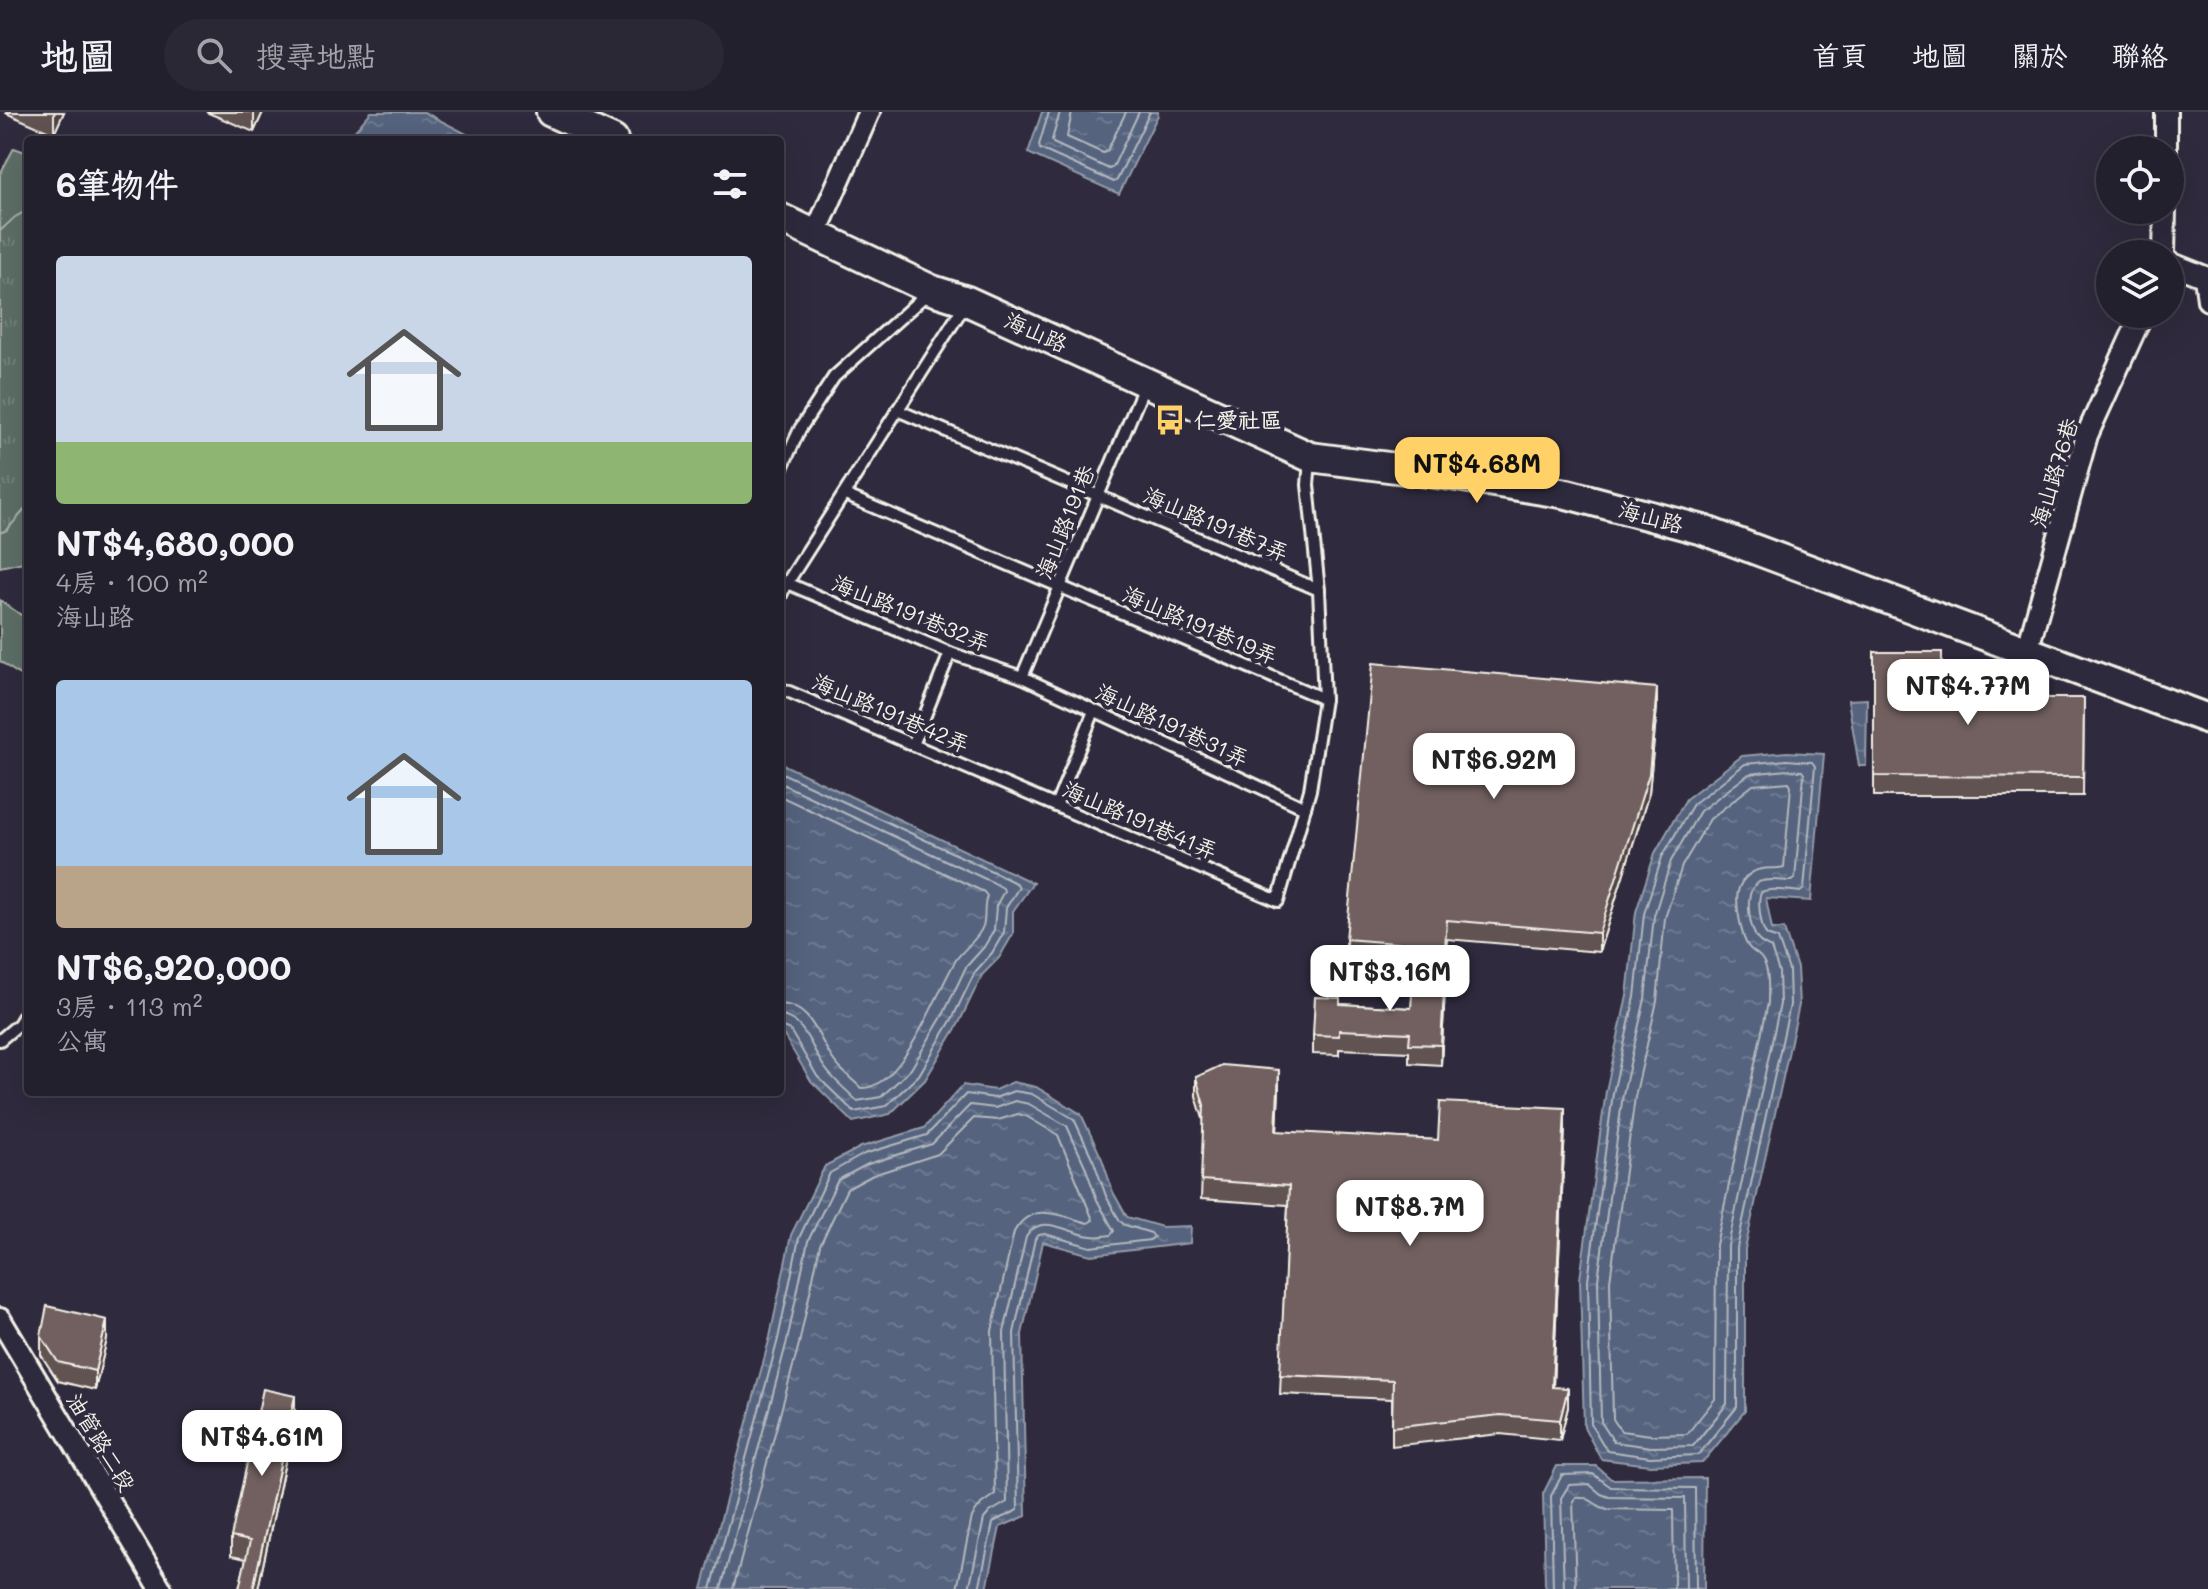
<!DOCTYPE html>
<html lang="zh-TW">
<head>
<meta charset="utf-8">
<style>
  :root { --surface:#23202e; --page:#2b2836; --text:#f1f3f6; --muted:#a3a3aa; --line:#403e4a; --accent:#ffd166 }
  body { margin:0; font-family:Mali,"LXGW WenKai TC",sans-serif; background:var(--page); color:var(--text); height:100vh; display:flex; flex-direction:column; font-size:30px; white-space:nowrap }
  * { box-sizing:border-box; margin:0 }
  p { font-size:26px; color:var(--muted) }
  .icon { flex:none; width:44px; height:44px; fill:none; stroke:currentColor; stroke-width:2; stroke-linecap:round; stroke-linejoin:round }
  .map { position:relative; flex:1; overflow:hidden }
  .details { position:absolute; left:24px; top:24px; width:760px; height:960px; display:flex; flex-direction:column; background:var(--surface); border-radius:8px; box-shadow:0 8px 32px #0002,0 0 0 2px var(--line) }
  .details>* { flex:none }
  .fabs { position:absolute; left:2096px; top:24px; display:grid; gap:16px }
  .fabs a { display:grid; place-items:center; width:88px; height:88px; border-radius:50%; background:var(--surface); box-shadow:0 8px 32px #0002,0 0 0 2px var(--line); font-size:40px }
  .price { position:absolute; translate:-50% -68px; padding:0 18px; border-radius:16px; background:#fff; color:#222; font-size:26px; line-height:52px; filter:drop-shadow(0 2px 4px #0008) }
  .price::after { content:''; position:absolute; left:50%; top:48px; width:24px; height:18px; margin-left:-12px; background:inherit; clip-path:polygon(0 0,100% 0,50% 100%) }
  .price.current { background:var(--accent); color:#111 }
  ul { padding:0; list-style:none }
  li { display:grid; align-content:center; gap:16px; height:424px; padding:0 32px }
  li span { display:grid; place-items:center; height:248px; border-radius:8px; color:#555 }
  li>.icon { margin-inline-start:auto }
  span .icon { width:144px; height:144px; fill:#fffc; stroke-width:1 }
  li b { font-size:34px }
  h2 { display:flex; justify-content:space-between; align-items:center; height:96px; padding:0 32px; font-size:34px }
  header { display:flex; align-items:center; gap:48px; box-sizing:border-box; height:112px; padding:0 40px; background:var(--surface); border-bottom:2px solid var(--line) }
  header strong { font-size:38px }
  nav { display:flex; gap:44px; margin-inline-start:auto; font-size:28px }
  .search { width:560px; height:72px; background:var(--page); display:flex; align-items:center; gap:20px; box-sizing:border-box; padding:0 28px; border-radius:44px; color:var(--muted); font-size:30px }
  .map>svg:first-child { display:block }
</style>
</head>
<body>
<header>
<strong>地圖</strong>
<div class="search"><svg class="icon" aria-label="search" viewBox="0 0 24 24"><circle cx="10" cy="10" r="6"/><path d="M15 15l6 6"/></svg>搜尋地點</div>
<nav><a>首頁</a><a>地圖</a><a>關於</a><a>聯絡</a></nav>
</header>
<div class="map">
<svg width="2208" height="1477" viewBox="0 0 2208 1477">
  <defs>
    <pattern id="grass-tufts" width="24" height="20" patternUnits="userSpaceOnUse" patternTransform="scale(2)"><rect width="24" height="20" fill="#5b6e66"/><path d="M3 7l-1-3M5 7V3M7 7l1-3M15 17l-1-3M17 17v-4M19 17l1-3" fill="none" stroke="#73837c"/></pattern>
    <pattern id="water-ripples" width="26" height="14" patternUnits="userSpaceOnUse" patternTransform="scale(2)"><rect width="26" height="14" fill="#54637e"/><path d="M2 4q2-2 4 0t4 0M15 11q2-2 4 0t4 0" fill="none" stroke="#6d7a90"/></pattern>
  </defs>
  <rect width="100%" height="100%" fill="#2f2a3d"/>
  <filter id="ink" filterUnits="userSpaceOnUse"><feTurbulence type="fractalNoise" baseFrequency=".0125" numOctaves="2"/><feDisplacementMap in="SourceGraphic" scale="16" xChannelSelector="R" yChannelSelector="G"/><feConvolveMatrix kernelMatrix="1 2 1 2 8 2 1 2 1" color-interpolation-filters="sRGB"/></filter>
  <g filter="url(#ink)">
    <polygon fill="url(#grass-tufts)" stroke="#a8b0a7" stroke-width="2" points="28,98 28,394 7,418 0,421 0,119 15,104"/>
    <g fill="#5b6e66" stroke="#a8b0a7" stroke-width="2">
      <polygon points="14,36 28,41 28,98 15,105 0,119 0,62"/>
      <polygon points="28,394 28,449 0,455 0,421 7,418"/>
      <polygon points="0,488 28,508 28,569 0,549"/>
    </g>
    <g fill="url(#water-ripples)" stroke="#949ca8" stroke-width="2">
      <polygon points="371,0 424,0 478,28 347,28"/>
      <polygon points="1042,0 1158,0 1158,3 1119,82 1028,41"/>
      <polygon points="1867,587 1866,654 1859,654 1848,588"/>
      <polygon points="1787,640 1824,642 1811,789 1766,786 1772,817 1784,817 1797,856 1799,893 1745,1137 1745,1299 1702,1351 1650,1353 1601,1347 1584,1315 1580,1167 1606,979 1627,884 1636,800 1655,741 1686,687 1742,644"/>
      <polygon points="780,651 1033,771 1013,799 1013,822 999,846 982,863 959,911 925,968 890,1002 853,1010 811,969 780,917"/>
      <polygon points="1013,970 1036,975 1081,1002 1102,1047 1113,1080 1127,1105 1162,1115 1191,1114 1190,1131 1091,1143 1043,1130 1022,1222 1026,1404 1000,1415 987,1477 702,1477 770,1225 791,1123 825,1054 861,1035 924,1016 963,973 995,978"/>
      <polygon points="1557,1354 1596,1354 1611,1367 1705,1366 1704,1477 1547,1477 1545,1473 1543,1382"/>
    </g>
    <g fill="none" stroke-linecap="round" stroke-linejoin="round">
      <g stroke="#b4b8be" stroke-width="2">
        <polyline points="1049,0 1039,33 1040,37 1114,70 1117,68 1150,0"/>
        <polyline points="1060,0 1052,28 1053,31 1109,57 1113,55 1139,0"/>
        <polyline points="1072,0 1067,25 1103,41 1107,39 1126,0"/>
        <path d="M1787,648l25,2 3,4 -11,123 -4,3c-8,-1 -32,-5 -38,0 -6,5 -1,38 5,43 1,1 10,3 11,4l11,31 1,35 -53,243v159l-39,48 -48,2 -43,-6 -16,-27 -3,-144 25,-187 22,-96 9,-83 18,-57 31,-53 52,-40z"/>
        <path d="M1787,658l15,1 2,3 -9,105 -3,2c-10,0 -24,-3 -33,1 -16,9 -10,41 -3,55 3,6 9,8 15,11l8,24 1,32 -52,242 -1,158 -34,42 -42,1 -37,-5 -13,-20 -3,-142 25,-186 22,-95 9,-83 17,-55 29,-50 49,-37z"/>
        <polyline points="780,660 998,762 1017,772 1019,775 1006,796 1004,820 992,841 975,860 952,907 919,963 886,994 854,1000 817,964 790,918 780,914"/>
        <path d="M1789,670l2,4 -7,81c-10,3 -21,-1 -31,5 -20,11 -17,31 -13,50 2,9 3,17 8,24 4,6 11,8 14,13 8,11 6,31 6,44l-52,242 -1,154 -28,35 -36,1 -30,-4 -8,-12 -3,-138 25,-184 22,-96 8,-83 17,-52 28,-47 43,-34z"/>
        <path d="M780,671l214,100 9,5 1,3 -8,15 -2,24 -10,17 -18,20 -23,48 -32,54 -30,28 -24,4c-10,-11 -24,-21 -32,-33 -13,-17 -20,-50 -45,-52"/>
        <path d="M780,684l204,96 3,4c-4,10 -1,20 -4,30 -5,14 -19,22 -27,34 -19,30 -53,130 -95,128 -9,-9 -20,-17 -27,-27 -16,-22 -22,-56 -54,-57"/>
        <path d="M711,1477l67,-250 21,-101 31,-65 34,-19 63,-19 39,-41 29,4 19,-7 18,3 42,25 20,43 12,34 14,25 5,4 26,8 3,4 -4,3 -59,7 -46,-13 -6,1 -4,4 -21,94 4,176c-7,7 -18,7 -25,14l-14,66"/>
        <path d="M721,1477l66,-248 21,-100 30,-61 30,-16 64,-20 38,-39 25,3 20,-7 14,3 38,22 18,40 12,34 17,31 -3,4c-6,1 -14,2 -20,1 -22,-2 -50,-25 -65,1l-22,95 3,170 -17,10 -6,7 -15,70"/>
        <path d="M733,1477l66,-245 21,-99 27,-56 26,-14 65,-21 36,-36 24,2 20,-6 8,2 32,19 35,85 -5,3c-27,-7 -56,-23 -74,9l-22,99 3,163 -14,10 -9,13 -15,72"/>
        <polyline points="1553,1477 1551,1384 1562,1363 1593,1362 1611,1375 1695,1376 1696,1477"/>
        <polyline points="1564,1477 1561,1386 1569,1373 1589,1372 1601,1382 1609,1385 1685,1386 1686,1477"/>
        <path d="M1576,1477l-3,-88 3,-4c12,-2 19,9 31,12l66,1 1,79"/>
      </g>
      <g stroke="#f4f1e8" stroke-width="16">
        <g id="lane">
          <polyline points="897,298 1319,478"/>
          <polyline points="780,360 800,317 834,265 930,179"/>
          <polyline points="845,383 1324,587"/>
          <polyline points="787,471 950,541 1022,565 1305,696"/>
          <polyline points="780,485 787,471 966,191"/>
          <polyline points="1022,565 1145,272"/>
          <polyline points="780,576 1278,789 1310,678 1324,587 1319,478 1308,373 1310,347"/>
          <polyline points="913,633 950,541"/>
          <polyline points="1056,694 1094,599"/>
          <polyline points="0,928 19,912 28,897"/>
        </g>
      </g>
      <g stroke="#f4f1e8" stroke-width="26">
        <g id="street">
          <polyline points="2166,38 2166,0"/>
          <polyline points="815,123 869,0"/>
          <polyline points="2164,142 2165,98"/>
          <polyline points="2170,151 2205,165 2208,188"/>
          <polyline points="2027,539 2087,323 2142,202"/>
          <polyline points="0,1207 161,1477"/>
        </g>
      </g>
      <g stroke="#f4f1e8" stroke-width="34">
        <g id="secondary">
          <polyline points="551,0 613,28"/>
          <polyline points="780,106 932,178 967,189 1310,345 1451,363 1567,382 1703,418 2208,607"/>
        </g>
      </g>
      <use href="#lane" stroke="#2f2a3d" stroke-width="10"/>
      <use href="#street" stroke="#2f2a3d" stroke-width="20"/>
      <use href="#secondary" stroke="#2f2a3d" stroke-width="28"/>
    </g>
    <g fill="#615351" stroke="#f4f1e8" stroke-width="2">
      <polygon points="6,0 64,0 54,22 6,1"/>
      <polygon points="206,0 263,0 254,20"/>
      <polygon points="1874,540 1942,586 2084,586 2083,684 1874,684"/>
      <polygon points="1657,595 1649,681 1599,840 1447,827 1445,854 1346,846 1346,827"/>
      <polygon points="1445,877 1441,953 1409,951 1409,940 1339,937 1339,943 1313,942 1313,923 1340,892 1411,896"/>
      <polygon points="1196,965 1279,977 1277,1020 1438,1028 1565,1015 1553,1275 1568,1295 1560,1328 1500,1322 1392,1334 1392,1287 1280,1282 1288,1093 1201,1087 1204,1010 1196,984"/>
      <polygon points="41,1224 107,1227 95,1278 58,1269 41,1243"/>
      <polygon points="295,1303 258,1477 239,1477 246,1447 231,1444 231,1425"/>
    </g>
    <g fill="#4f4342" stroke="#f4f1e8" stroke-width="2">
      <polygon points="55,0 64,0 54,22 54,3"/>
      <polygon points="254,0 263,0 254,20"/>
      <polygon points="1657,576 1657,595 1649,681 1599,840 1599,821"/>
      <polygon points="1445,858 1445,877 1441,953 1441,933"/>
      <polygon points="1279,958 1279,977 1276,1039 1276,1019"/>
      <polygon points="1565,996 1565,1015 1552,1294 1552,1275"/>
      <polygon points="107,1208 107,1227 95,1278 95,1259"/>
      <polygon points="1568,1276 1568,1295 1560,1328 1560,1308"/>
      <polygon points="295,1284 295,1303 258,1477 253,1477"/>
    </g>
    <g fill="#71605e" stroke="#f4f1e8" stroke-width="2">
      <polygon points="1874,540 1942,540 1942,586 2084,586 2083,665 1874,664"/>
      <polygon points="1373,551 1657,576 1649,662 1599,821 1447,808 1445,835 1346,827"/>
      <polygon points="1414,856 1445,858 1441,933 1409,932 1410,921 1339,918 1339,924 1313,923 1315,885 1340,886 1340,892 1411,896"/>
      <polygon points="1222,953 1279,958 1276,1019 1438,1028 1440,990 1565,996 1552,1275 1568,1276 1560,1308 1500,1303 1392,1315 1393,1268 1280,1263 1289,1074 1201,1068 1204,993 1196,965"/>
      <polygon points="47,1194 107,1208 95,1259 58,1250 41,1224"/>
      <polygon points="263,1277 295,1284 253,1477 239,1477 250,1429 231,1425"/>
    </g>
  </g>
  <defs>
    <g id="bus-bare" transform="scale(2.4)"><path d="M-5-6H5V4H4V6H2V4H-2V6H-4V4H-5ZM-3.5-4V0h7V-4ZM-3.5 1.2v1.5H-2V1.2ZM2 1.2v1.5H3.5V1.2Z" fill="#ffd166" stroke="#2f2a3d" stroke-width="2.5" paint-order="stroke"/></g>
  </defs>
  <g fill-rule="evenodd">
    <use href="#bus-bare" x="1170" y="308"/>
  </g>
  <g text-anchor="middle" stroke-width="8" stroke-linejoin="round" paint-order="stroke">
    <g font-size="22" fill="#f4f1e8" stroke="#2f2a3d">
      <text transform="translate(1036 220) rotate(24)" y="8">海山路</text>
      <text transform="translate(2054 361) rotate(-73)" y="8">海山路76巷</text>
      <text transform="translate(1651 405) rotate(15)" y="8">海山路</text>
      <text transform="translate(1065 410) rotate(-68)" y="8">海山路191巷</text>
      <text transform="translate(1216 412) rotate(23)" y="8">海山路191巷7弄</text>
      <text transform="translate(911 501) rotate(22)" y="8">海山路191巷32弄</text>
      <text transform="translate(1200 513) rotate(23)" y="8">海山路191巷19弄</text>
      <text transform="translate(891 601) rotate(23)" y="8">海山路191巷42弄</text>
      <text transform="translate(1172 613) rotate(25)" y="8">海山路191巷31弄</text>
      <text transform="translate(1140 708) rotate(23)" y="8">海山路191巷41弄</text>
      <text transform="translate(101 1330) rotate(59)" y="8">油管路二段</text>
    </g>
    <g font-size="22" font-weight="bold" fill="#f4f1e8" stroke="#2f2a3d" text-anchor="start">
      <text x="1194" y="316">仁愛社區</text>
    </g>
  </g>
</svg>
<div class="fabs">
<a><svg class="icon" aria-label="locate" viewBox="0 0 24 24"><circle cx="12" cy="12" r="6"/><path d="M12 2v4M12 18v4M2 12h4M18 12h4"/></svg></a>
<a><svg class="icon" aria-label="layers" viewBox="0 0 24 24"><path d="M12 4l9 5-9 5-9-5zM3 14l9 5 9-5"/></svg></a>
</div>
<b class="price current" style="left:1477px;top:393px">NT$4.68M</b>
<b class="price" style="left:1968px;top:615px">NT$4.77M</b>
<b class="price" style="left:1494px;top:689px">NT$6.92M</b>
<b class="price" style="left:1390px;top:901px">NT$3.16M</b>
<b class="price" style="left:1410px;top:1136px">NT$8.7M</b>
<b class="price" style="left:262px;top:1366px">NT$4.61M</b>
<section class="details">
<h2>6筆物件<svg class="icon" aria-label="filters" viewBox="0 0 24 24"><path d="M4 7h16M4 17h16"/><circle cx="9" cy="7" r="2"/><circle cx="15" cy="17" r="2"/></svg></h2>
<ul>
<li><span style="background:linear-gradient(#c9d6e8 75%,#8fb573 0)"><svg class="icon" aria-label="home" viewBox="0 0 24 24"><path d="M3 11l9-7 9 7M6 9v11h12V9"/></svg></span><div><b>NT$4,680,000</b><p>4房 · 100 m²</p><p>海山路</p></div></li>
<li><span style="background:linear-gradient(#a9c7e8 75%,#b9a48a 0)"><svg class="icon" aria-label="home" viewBox="0 0 24 24"><path d="M3 11l9-7 9 7M6 9v11h12V9"/></svg></span><div><b>NT$6,920,000</b><p>3房 · 113 m²</p><p>公寓</p></div></li>
</ul>
</section>
</div>
</body>
</html>
